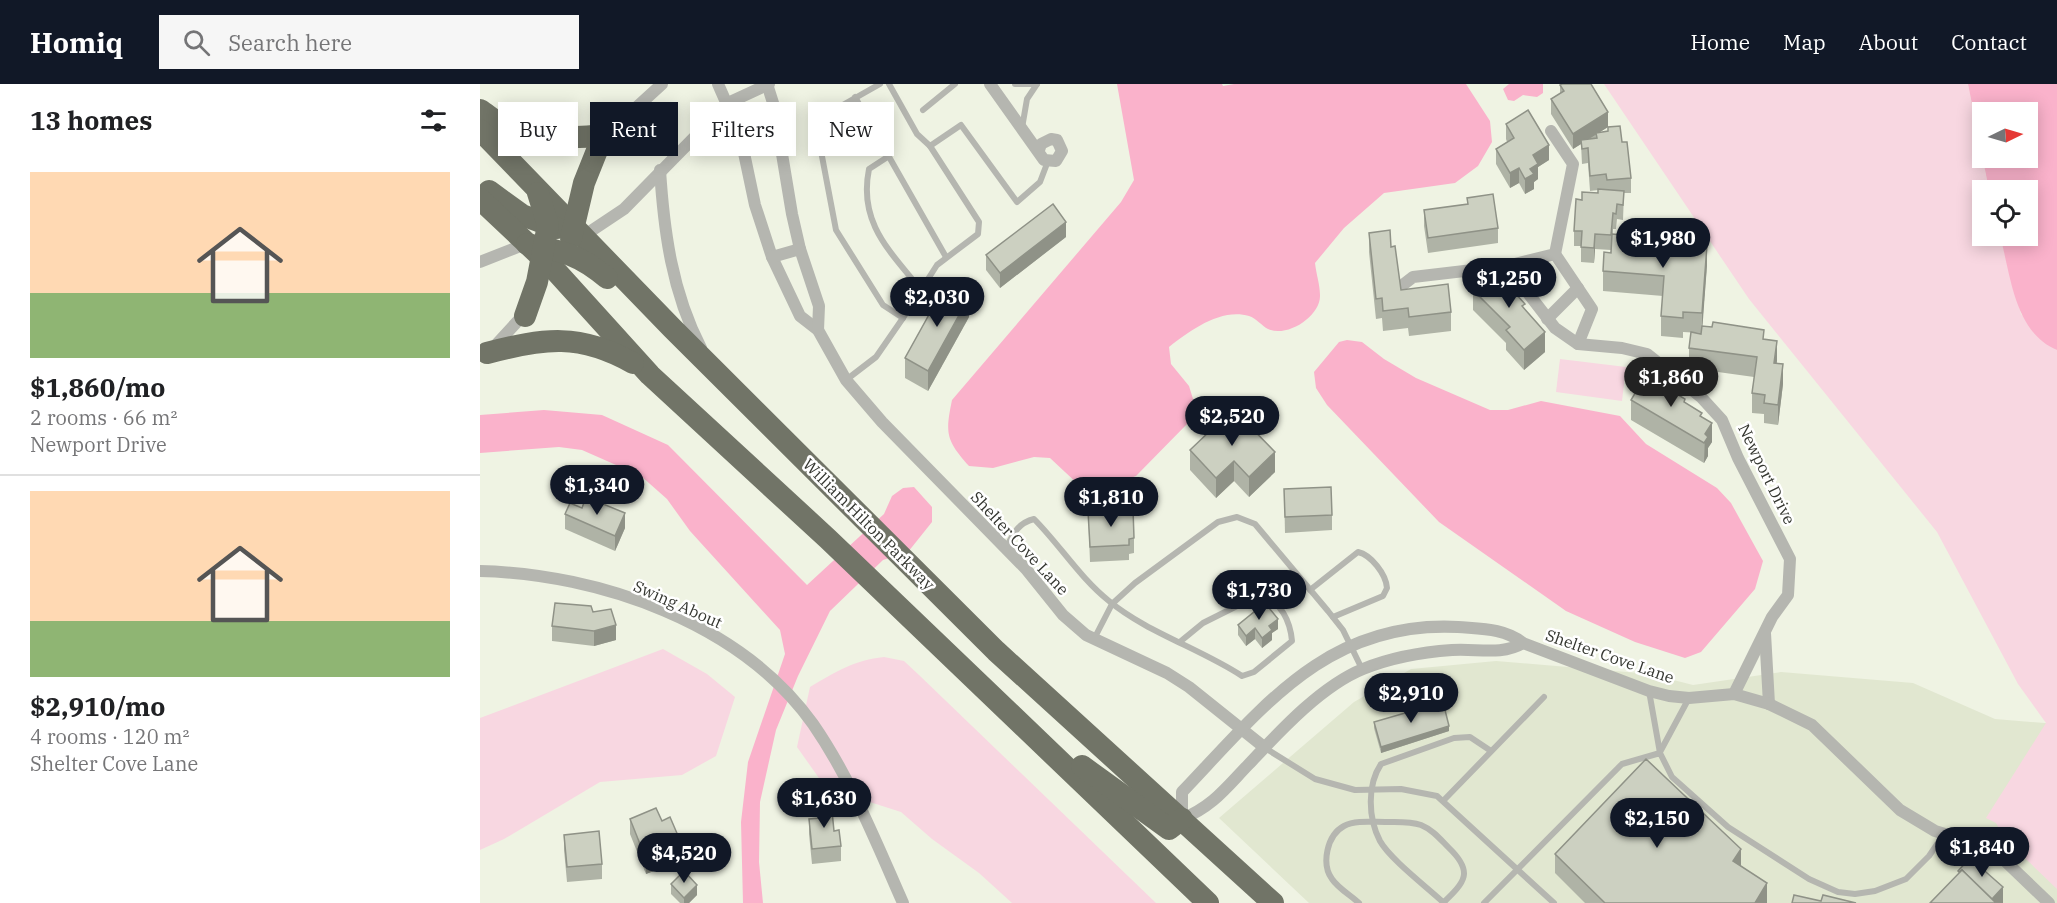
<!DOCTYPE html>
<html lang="en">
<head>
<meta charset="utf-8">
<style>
  :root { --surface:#fff; --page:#f6f6f6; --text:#202124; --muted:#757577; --line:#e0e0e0; --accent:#111827 }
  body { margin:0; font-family:"IBM Plex Serif",serif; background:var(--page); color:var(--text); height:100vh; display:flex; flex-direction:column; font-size:22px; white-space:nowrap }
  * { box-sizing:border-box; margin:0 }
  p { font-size:20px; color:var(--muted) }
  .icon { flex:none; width:33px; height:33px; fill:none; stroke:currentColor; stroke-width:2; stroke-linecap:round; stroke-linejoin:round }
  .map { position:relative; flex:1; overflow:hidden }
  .panel { display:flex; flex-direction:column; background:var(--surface); width:480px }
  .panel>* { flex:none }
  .hud { position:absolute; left:18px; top:18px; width:570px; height:54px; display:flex; gap:12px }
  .needle { width:39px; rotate:85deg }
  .buttons { position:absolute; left:1492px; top:18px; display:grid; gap:12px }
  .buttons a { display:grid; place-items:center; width:66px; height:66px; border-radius:0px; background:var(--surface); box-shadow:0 3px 15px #0003; font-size:30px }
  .price { position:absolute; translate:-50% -51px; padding:0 14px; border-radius:21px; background:var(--accent); color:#fff; font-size:20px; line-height:39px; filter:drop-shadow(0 2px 3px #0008) }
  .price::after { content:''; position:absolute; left:50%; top:36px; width:18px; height:14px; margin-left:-9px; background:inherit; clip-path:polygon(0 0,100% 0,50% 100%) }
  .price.current { background:#222; color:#fff }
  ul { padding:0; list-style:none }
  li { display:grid; align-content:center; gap:12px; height:318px; padding:0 30px }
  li+li { border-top:2px solid var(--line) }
  li span { display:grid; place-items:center; height:186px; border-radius:0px; color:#555 }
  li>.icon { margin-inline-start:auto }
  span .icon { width:108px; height:108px; fill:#fffc; stroke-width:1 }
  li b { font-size:26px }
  h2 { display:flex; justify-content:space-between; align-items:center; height:72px; padding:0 30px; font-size:26px }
  .pill { padding:0 21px; border-radius:0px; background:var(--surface); box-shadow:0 3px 15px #0003; font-size:21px; line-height:54px }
  .pill.current { background:var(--accent); color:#fff }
  header { display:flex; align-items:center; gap:36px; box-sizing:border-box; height:84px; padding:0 30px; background:var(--accent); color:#fff }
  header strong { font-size:28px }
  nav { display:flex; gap:33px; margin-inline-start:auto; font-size:21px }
  .search { width:420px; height:54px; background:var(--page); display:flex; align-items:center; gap:15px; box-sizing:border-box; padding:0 21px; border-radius:0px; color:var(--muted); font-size:22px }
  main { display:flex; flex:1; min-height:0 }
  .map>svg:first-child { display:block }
</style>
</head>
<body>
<header>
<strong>Homiq</strong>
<div class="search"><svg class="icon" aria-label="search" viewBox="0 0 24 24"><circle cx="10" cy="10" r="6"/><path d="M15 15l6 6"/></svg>Search here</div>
<nav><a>Home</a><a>Map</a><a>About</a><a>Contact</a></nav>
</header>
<main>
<section class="panel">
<h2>13 homes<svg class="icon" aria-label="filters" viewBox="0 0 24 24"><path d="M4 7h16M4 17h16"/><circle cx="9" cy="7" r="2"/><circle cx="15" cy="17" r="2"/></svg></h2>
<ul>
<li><span style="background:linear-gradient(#ffd9b3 65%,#8fb573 0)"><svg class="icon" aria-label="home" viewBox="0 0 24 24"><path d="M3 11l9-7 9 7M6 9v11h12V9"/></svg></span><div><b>$1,860/mo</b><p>2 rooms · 66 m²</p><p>Newport Drive</p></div></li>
<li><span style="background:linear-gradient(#ffd9b3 70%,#8fb573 0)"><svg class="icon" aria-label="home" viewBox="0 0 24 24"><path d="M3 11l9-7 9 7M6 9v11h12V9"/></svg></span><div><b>$2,910/mo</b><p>4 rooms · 120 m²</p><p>Shelter Cove Lane</p></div></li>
</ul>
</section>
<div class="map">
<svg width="1577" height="819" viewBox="0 0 1577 819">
  <rect width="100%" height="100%" fill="#eff3e3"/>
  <polygon fill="#e1e7d0" points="1016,577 1170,590 1213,601 1301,588 1433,599 1515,635 1577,640 1577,819 829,819 739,734 874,618 931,585"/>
  <g fill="#f8d7e1">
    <polygon points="1124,0 1488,0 1509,106 1503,106 1503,152 1520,152 1541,230 1571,263 1577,266 1577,805 1524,754 1516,739 1506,734 1566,639 1538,600 1457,448 1269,215"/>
    <polygon points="1080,275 1146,283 1142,317 1076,308"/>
    <polygon points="183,565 227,590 255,613 236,672 202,691 120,698 24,755 0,766 0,634"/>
    <path d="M404,573l20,4 15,14 237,228h-144l-33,-30 -47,-34 -31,-27 -75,-24 -29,-41 13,-60c25,-15 45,-27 74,-30z"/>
  </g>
  <g fill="#fab2cb" fill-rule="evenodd">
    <path d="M637,0h105l1,2 11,-2h232l24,37 2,21 -14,24 -23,17 -71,10 -40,35 -29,35c1,10 5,22 5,32 1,21 -33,43 -52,34 -6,-3 -12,-11 -19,-13 -29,-8 -59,15 -80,31l2,17 18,22 4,13 -5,24 -52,53 -27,10h-29l-30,-28 -16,-1 -41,11 -24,-2c-23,-26 -24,-32 -17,-66l169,-198 13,-22z"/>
    <polygon points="1029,0 1063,0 1063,9 1057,13 1043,11 1034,17 1028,16 1023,5"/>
    <path d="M1488,0h89v266c-43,-18 -46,-75 -57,-114h28v-46h-39zM1548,28v46h-45v-46z"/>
    <polygon points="867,256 882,258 904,275 936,294 1010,326 1028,326 1061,317 1140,332 1166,360 1237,404 1251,419 1283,477 1275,505 1221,568 1205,574 1155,558 1086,527 959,438 847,321 836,304 834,288 859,258"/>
    <polygon points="64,326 122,331 188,361 327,501 404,430 412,412 423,404 434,403 452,423 452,438 428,468 403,476 350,527 318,592 296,646 280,718 279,778 283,819 263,819 261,738 268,678 305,570 300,546 210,447 187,415 161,392 102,366 79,363 0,369 0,331"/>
  </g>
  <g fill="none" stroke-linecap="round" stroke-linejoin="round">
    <g stroke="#b5b6b0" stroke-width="6">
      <polyline points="400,0 338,35 337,46 356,146 403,221 423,234 457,181 498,150 499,138 450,62"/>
      <polyline points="409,0 437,50 450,62 481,41 537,118 560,98 568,77"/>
      <polyline points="535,0 557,0"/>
      <polyline points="375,13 466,173"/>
      <polyline points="443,26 475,0"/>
      <polyline points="542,44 547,15 557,0"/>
      <path d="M409,72l-20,13c-11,54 21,82 52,121"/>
      <polyline points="366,296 396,273 423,234"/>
      <path d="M526,464c7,-14 12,-25 28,-29 26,26 46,59 75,82 37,31 92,48 133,75l12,-4 38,-31c-2,-22 -11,-36 -29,-48l-60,30 -22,18"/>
      <path d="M830,506l48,-38c13,3 28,22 29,36l-4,8 -50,21"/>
      <polyline points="614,555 632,520 655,499 738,438 757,433 775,440 848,527 863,546 882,585"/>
      <polyline points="1169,607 1180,669"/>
      <polyline points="785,664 835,695 875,706 921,705 957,712 1074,819"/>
      <polyline points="1180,668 1209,614"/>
      <polyline points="964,716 1064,613"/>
      <path d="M879,819c-9,-8 -21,-15 -27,-24 -11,-15 -5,-44 12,-53 11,-6 28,-4 41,-4 11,0 25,-1 36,3 12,5 19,14 28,23 25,24 16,34 -6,55"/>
      <path d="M964,819c-16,-15 -54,-44 -64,-62 -12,-23 -13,-56 1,-77l73,-26 16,-1 21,14"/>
      <polyline points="1004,819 1142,680 1180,669 1192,693 1248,743 1329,795 1358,808 1375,810 1395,807 1426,795 1449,772 1464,750"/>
    </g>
    <g stroke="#b5b6b0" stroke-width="12">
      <polyline points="238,0 260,50 275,121 292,173 320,232 338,246 366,296 402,338 546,485 583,531 606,551 687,589 709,603 784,663"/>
      <polyline points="287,0 294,22 312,130 320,165 339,222 338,246"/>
      <polyline points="510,0 564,76 576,77 582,67 577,56 571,55 561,60 559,66"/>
      <polyline points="124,53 182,0"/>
      <path d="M180,86c4,62 12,122 41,178"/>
      <polyline points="99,155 144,125 248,19 289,0"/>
      <polyline points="1075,170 1112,225 1098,260"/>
      <polyline points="292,173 320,165"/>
      <polyline points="0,178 48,159"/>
      <polyline points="1027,182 1075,170 1093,80 1071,47"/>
      <polyline points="924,200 933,193 1027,182 1075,244 1098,260 1142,264 1167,270 1221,313 1242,336 1258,374 1310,475 1308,511 1292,533 1254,610"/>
      <polyline points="1067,235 1098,204"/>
      <polyline points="14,263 47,227"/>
      <path d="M0,487c120,3 261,52 333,153 38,55 63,118 90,179"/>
      <polyline points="1285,549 1289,620"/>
      <path d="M1043,559c-22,13 -47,5 -71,7 -29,2 -62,8 -89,19 -42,17 -84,63 -115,96 -23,24 -35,41 -66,54v-27c81,-85 146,-172 276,-165 23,2 46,1 65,16l126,48 20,5 20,2 45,-4 35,10 43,21 88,85 35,21 33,10 36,19 45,43"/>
    </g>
    <g stroke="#717467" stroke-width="22">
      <path d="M0,26c9,6 18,14 28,18 31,10 65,11 97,7"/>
      <polyline points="0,46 193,245 516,567 793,819"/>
      <polyline points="9,107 42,131 77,144"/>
      <polyline points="0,115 74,185 170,291 348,455 728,819"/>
      <polyline points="91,154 104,99 118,64"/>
      <path d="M47,160c35,7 52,10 80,34"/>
      <polyline points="45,232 57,198 68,141 58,109"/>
      <path d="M7,269c57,-15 93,-20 146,10"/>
      <polyline points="602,682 689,745 702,735"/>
    </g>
  </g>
  <g fill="#afb3a6" fill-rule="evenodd">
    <path d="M1080,1l48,42 14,15 9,36v15h-7l-1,27 -6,-1 -1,10h-3v6l59,9 35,21 -5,61 62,14 12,23 7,21 -5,41 -14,-2v-9l-12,-1v-20l2,-16 -65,-9v-20l12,-15 -18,-1v6l-22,-2v-20l2,-20 -60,-5v-20l8,-21 -16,-1 -1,14 -13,-1v-16h-7v-15l8,-31 16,-7v-3l-8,1 -2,-28 -6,1 -1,-20 -8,5 -22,-35v-15l9,-6zM1128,43v5h-8z"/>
    <polygon points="1026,40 1069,76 1058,83 1058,95 1054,98 1054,105 1045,110 1039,99 1030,104 1016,80 1016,65 1027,58 1026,55"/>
    <polygon points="987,114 1018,144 1018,159 948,169 944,142 944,126 987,120"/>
    <polygon points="889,149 911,163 921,206 971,228 971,247 929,252 928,244 903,247 902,234 896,235 889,168"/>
    <polygon points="586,153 520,204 506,186 506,171"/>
    <polygon points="1024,197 1045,225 1065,268 1044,286 1026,266 1026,259 993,226 993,206"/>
    <polygon points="489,233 448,307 425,294 425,274"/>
    <polygon points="1151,316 1205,319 1222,333 1232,358 1228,364 1228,372 1224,379 1151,336"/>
    <polygon points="710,366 795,388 769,413 754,397 736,414 710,386"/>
    <polygon points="804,405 852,431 852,446 805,449"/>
    <polygon points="608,427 654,454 654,469 649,470 649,476 610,478"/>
    <polygon points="85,430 145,444 135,467 85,445"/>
    <polygon points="113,528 136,556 114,562 72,557 72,542"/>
    <polygon points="758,541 798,545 792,549 792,556 782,564 775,555 766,562 758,551"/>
    <polygon points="894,638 969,647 901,669 894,644"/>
    <polygon points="338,718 354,747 361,762 361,777 332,780 329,750 329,735 338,734"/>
    <polygon points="150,735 182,737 202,776 166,790 150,750"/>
    <polygon points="84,751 122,780 122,795 87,798 84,766"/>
    <polygon points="1075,770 1261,782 1287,819 1105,819 1075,789"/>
    <polygon points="191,800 217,811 209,819 200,819 191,810"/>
  </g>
  <g fill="#8f9287">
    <polygon points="1128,28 1128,43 1101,60 1101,56 1101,60 1093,65 1093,50"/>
    <polygon points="1069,61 1069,76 1058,83 1058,95 1054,98 1054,105 1045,110 1045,95 1050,85 1053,71"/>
    <polygon points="1039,84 1039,99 1030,104 1030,89"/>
    <polygon points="586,138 586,153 520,204 520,189"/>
    <polygon points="1115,150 1115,165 1114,179 1114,164"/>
    <polygon points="1227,161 1227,181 1222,249 1222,229"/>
    <polygon points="489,213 489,233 448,307 448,287"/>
    <polygon points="1065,248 1065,268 1044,286 1044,266"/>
    <polygon points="1297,257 1297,277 1294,299 1294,279"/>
    <polygon points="1303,280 1303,300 1298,341 1298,321"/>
    <polygon points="1232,339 1232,358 1228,364 1228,372 1224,379 1225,350"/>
    <polygon points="795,368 795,388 769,413 769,393"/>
    <polygon points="754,377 754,397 736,414 736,394"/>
    <polygon points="145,429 145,444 135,467 135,452"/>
    <polygon points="798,535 798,545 792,549 792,556 782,564 782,554 789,542"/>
    <polygon points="136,541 136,556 114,562 114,547"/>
    <polygon points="775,544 775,555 766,562 766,552"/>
    <polygon points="969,642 969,647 901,669 901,663"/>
    <polygon points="202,761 202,776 166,790 166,775"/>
    <polygon points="1261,765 1261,785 1253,777"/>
    <polygon points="1287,799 1287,819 1275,819"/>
    <polygon points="217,801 217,811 209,819 204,819 204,814"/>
    <polygon points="1523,803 1523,819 1510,819 1510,817"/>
  </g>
  <g fill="#ccd0c1" stroke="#8f9287" stroke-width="1.5">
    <polygon points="1082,0 1111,0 1128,28 1093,50 1071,15 1084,7 1080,1"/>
    <polygon points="1048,26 1069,61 1053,71 1058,80 1050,85 1054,90 1045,95 1039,84 1030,89 1016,65 1034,54 1026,40"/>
    <polygon points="1140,42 1142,58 1147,58 1151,94 1127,96 1126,90 1110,92 1108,64 1102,65 1101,56 1117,54 1116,49 1128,47 1128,43"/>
    <polygon points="1118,105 1144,107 1143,121 1137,120 1136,130 1133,129 1131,151 1115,150 1114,164 1101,163 1102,147 1094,147 1096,115 1102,116 1102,108 1118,109"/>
    <polygon points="1013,110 1018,144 948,154 944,126 988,120 987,114"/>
    <polygon points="573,120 586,138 520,189 506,171"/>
    <polygon points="910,146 911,163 915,162 921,206 968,200 971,228 929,233 928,224 903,227 902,214 896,215 889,149"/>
    <polygon points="1132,150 1192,156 1191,160 1227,161 1222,229 1203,228 1203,234 1181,232 1184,192 1123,187 1124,168 1131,169"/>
    <polygon points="1018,184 1024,197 1045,220 1042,222 1065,248 1044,266 1026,246 1030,243 993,206"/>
    <polygon points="466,200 489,213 448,287 425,274"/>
    <polygon points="1233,238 1284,246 1283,255 1297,257 1294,279 1303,280 1298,321 1284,319 1285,311 1272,309 1277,273 1209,264 1211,248 1221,250 1222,242 1232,243"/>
    <polygon points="1166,291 1205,315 1204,318 1222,329 1220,332 1232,339 1225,350 1228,353 1224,359 1151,316"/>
    <polygon points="753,325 795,368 769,393 754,377 736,394 710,366"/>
    <polygon points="851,403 852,431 805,433 804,405"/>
    <polygon points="106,413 145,429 135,452 85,430 90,419 102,424"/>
    <polygon points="653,425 654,454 649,455 649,461 610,463 608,427"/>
    <polygon points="75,519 111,522 113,528 131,525 136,541 114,547 72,542"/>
    <polygon points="785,519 798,535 789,542 792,546 782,554 775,544 766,552 758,541"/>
    <polygon points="963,618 969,642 901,663 894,638"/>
    <polygon points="1166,675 1261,765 1253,777 1287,799 1275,819 1125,819 1075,770"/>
    <polygon points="351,717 354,747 359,746 361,762 332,765 329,735 340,734 338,718"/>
    <polygon points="176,724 182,737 190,733 202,761 166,775 150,735"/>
    <polygon points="119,747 122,780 87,783 84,751"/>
    <polygon points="1490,774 1523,803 1512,815 1482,786 1479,788 1478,787"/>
    <polygon points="1482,786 1516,819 1450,819"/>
    <polygon points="204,787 217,801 204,814 191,800"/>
    <polygon points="1314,811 1341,817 1343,811 1376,819 1312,819"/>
  </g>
  <g text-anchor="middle" stroke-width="5" stroke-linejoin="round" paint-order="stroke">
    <g font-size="16" fill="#343630" stroke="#fff">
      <text transform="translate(1287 390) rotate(64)" y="6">Newport Drive</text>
      <text transform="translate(389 440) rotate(45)" y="6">William Hilton Parkway</text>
      <text transform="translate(540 459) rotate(47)" y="6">Shelter Cove Lane</text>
      <text transform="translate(198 520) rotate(24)" y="6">Swing About</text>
      <text transform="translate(1130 572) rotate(19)" y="6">Shelter Cove Lane</text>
    </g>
  </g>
</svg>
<div class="buttons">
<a><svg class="needle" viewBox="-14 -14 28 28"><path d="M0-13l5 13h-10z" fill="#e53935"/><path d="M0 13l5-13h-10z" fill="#757577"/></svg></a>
<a><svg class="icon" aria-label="locate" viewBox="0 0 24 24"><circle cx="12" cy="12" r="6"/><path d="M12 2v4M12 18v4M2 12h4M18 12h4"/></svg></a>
</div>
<b class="price" style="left:1183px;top:185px">$1,980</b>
<b class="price" style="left:1029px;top:225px">$1,250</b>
<b class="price" style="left:457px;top:244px">$2,030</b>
<b class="price current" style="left:1191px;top:324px">$1,860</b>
<b class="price" style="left:752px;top:363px">$2,520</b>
<b class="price" style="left:117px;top:432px">$1,340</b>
<b class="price" style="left:631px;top:444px">$1,810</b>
<b class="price" style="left:779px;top:537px">$1,730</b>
<b class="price" style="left:931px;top:640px">$2,910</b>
<b class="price" style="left:344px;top:745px">$1,630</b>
<b class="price" style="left:1177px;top:765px">$2,150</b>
<b class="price" style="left:1502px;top:794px">$1,840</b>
<b class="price" style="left:204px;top:800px">$4,520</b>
<div class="hud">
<a class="pill">Buy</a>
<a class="pill current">Rent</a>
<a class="pill">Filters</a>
<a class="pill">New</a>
</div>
</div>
</main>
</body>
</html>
